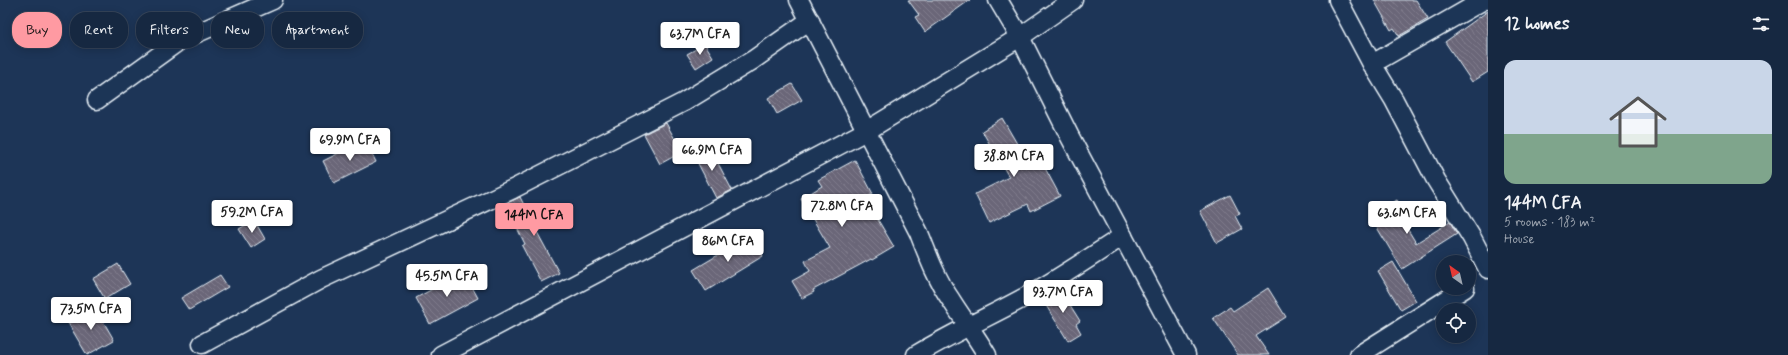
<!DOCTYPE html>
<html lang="en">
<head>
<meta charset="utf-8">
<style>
  :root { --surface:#162841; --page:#23344c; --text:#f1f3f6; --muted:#9ea6b1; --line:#35445a; --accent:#ff9aa2 }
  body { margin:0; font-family:Mynerve,sans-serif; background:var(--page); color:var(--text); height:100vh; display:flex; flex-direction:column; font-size:15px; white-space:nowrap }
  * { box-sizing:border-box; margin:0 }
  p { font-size:13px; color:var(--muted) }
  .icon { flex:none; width:22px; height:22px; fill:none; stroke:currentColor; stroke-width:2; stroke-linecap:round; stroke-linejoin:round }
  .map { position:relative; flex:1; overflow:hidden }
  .drawer { display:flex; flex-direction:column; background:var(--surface); width:300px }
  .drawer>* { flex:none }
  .guide { position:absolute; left:12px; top:12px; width:380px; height:36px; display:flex; gap:8px }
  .needle { width:26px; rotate:326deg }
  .tools { position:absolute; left:1436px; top:255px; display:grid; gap:8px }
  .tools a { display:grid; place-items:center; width:40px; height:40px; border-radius:50%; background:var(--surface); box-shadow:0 2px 10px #0003,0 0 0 1px var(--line); font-size:20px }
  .price { position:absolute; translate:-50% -34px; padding:0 9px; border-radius:4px; background:#fff; color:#222; font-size:13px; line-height:26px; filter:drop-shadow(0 1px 2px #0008) }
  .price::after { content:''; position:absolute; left:50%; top:24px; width:12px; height:9px; margin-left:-6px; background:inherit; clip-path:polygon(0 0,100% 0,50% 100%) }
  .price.active { background:var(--accent); color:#111 }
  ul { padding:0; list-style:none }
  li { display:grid; align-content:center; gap:8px; height:212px; padding:0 16px }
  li+li { border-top:1px solid var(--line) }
  li span { display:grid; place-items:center; height:124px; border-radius:12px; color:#555 }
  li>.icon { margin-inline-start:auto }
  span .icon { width:72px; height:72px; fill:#fffc; stroke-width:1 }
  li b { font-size:17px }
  h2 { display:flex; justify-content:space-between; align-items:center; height:48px; padding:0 16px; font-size:17px }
  .pill { padding:0 14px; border-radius:16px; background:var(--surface); box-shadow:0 2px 10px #0003,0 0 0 1px var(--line); font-size:14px; line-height:36px }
  .pill.active { background:var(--accent); color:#111 }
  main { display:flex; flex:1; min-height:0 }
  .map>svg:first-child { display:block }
</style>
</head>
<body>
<main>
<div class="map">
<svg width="1488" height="355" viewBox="0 0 1488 355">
  <defs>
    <pattern id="building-back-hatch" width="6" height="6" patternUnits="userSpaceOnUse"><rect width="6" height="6" fill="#6b6678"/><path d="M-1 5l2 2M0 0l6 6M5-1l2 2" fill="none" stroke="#807c8c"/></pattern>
  </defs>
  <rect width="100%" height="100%" fill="#1d3557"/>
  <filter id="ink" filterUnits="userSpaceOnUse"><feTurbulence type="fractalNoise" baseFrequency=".025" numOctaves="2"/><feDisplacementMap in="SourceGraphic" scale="8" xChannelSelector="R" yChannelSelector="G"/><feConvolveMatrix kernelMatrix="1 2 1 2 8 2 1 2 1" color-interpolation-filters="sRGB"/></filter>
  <g filter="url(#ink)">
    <g fill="url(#building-back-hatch)" stroke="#e8f1f8">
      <polygon points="908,0 970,0 925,32 915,17 919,15"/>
      <polygon points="1374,0 1416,0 1428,19 1399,36 1394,28 1391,30"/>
      <polygon points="1488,11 1488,72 1472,82 1445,42"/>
      <polygon points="705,44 713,57 696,68 687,54"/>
      <polygon points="792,84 802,100 777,114 768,98"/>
      <polygon points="1002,118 1027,161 1038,155 1060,196 1031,211 1028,204 989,223 975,194 1009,177 982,131"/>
      <polygon points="666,123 682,152 660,164 644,134"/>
      <polygon points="365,140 376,162 334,183 323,161"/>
      <polygon points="709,146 732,190 716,198 693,154"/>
      <polygon points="855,160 873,194 865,198 894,247 872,260 871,259 813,290 814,292 802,298 792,281 810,271 805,261 830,248 801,199 822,186 818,180"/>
      <polygon points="1230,195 1240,214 1235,216 1242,229 1217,243 1200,211"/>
      <polygon points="520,197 530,217 550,206 558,220 537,232 559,273 541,282 522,246 525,244 505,204"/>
      <polygon points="1397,200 1407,217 1402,220 1416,243 1450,222 1457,234 1402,269 1370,216"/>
      <polygon points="254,220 265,239 251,248 239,229"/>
      <polygon points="750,236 763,256 706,291 693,270"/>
      <polygon points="1393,262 1416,301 1401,310 1378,271"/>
      <polygon points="118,264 130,284 105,299 93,279"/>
      <polygon points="464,272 478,298 430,324 416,298"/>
      <polygon points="220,275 228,287 189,310 181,298"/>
      <polygon points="1268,288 1286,317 1256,336 1269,355 1238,355 1213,318 1230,307 1233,311"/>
      <polygon points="1060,289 1080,321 1076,324 1081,333 1068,341 1042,299"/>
      <polygon points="95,307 114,340 87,355 68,323"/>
    </g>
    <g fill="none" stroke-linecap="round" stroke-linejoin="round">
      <g stroke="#e8f1f8" stroke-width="21">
        <g id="minor">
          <path d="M799,0l120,233c9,23 18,47 32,67 12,19 25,36 36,55"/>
          <polyline points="998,0 1020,37 1070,137 1186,355"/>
          <polyline points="1338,0 1372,64 1394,100 1436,180 1472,238 1488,269"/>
          <polyline points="1372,64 1484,0"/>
          <polyline points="97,100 179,41 273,0"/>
          <polyline points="202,344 321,279 513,189 684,102 753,60 810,20"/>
          <polyline points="441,355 868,130 1020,37 1073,0"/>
          <path d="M916,355c41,-25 86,-44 127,-68 27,-16 54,-34 80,-51"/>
          <polyline points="1359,355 1465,288"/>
        </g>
      </g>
      <use href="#minor" stroke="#1d3557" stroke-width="18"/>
    </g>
  </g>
</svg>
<div class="tools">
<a><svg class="needle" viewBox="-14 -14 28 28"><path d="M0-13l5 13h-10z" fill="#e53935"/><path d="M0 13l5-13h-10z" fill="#9ea6b1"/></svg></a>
<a><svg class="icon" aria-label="locate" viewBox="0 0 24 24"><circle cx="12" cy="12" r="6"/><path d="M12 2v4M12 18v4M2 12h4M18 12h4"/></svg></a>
</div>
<b class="price" style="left:700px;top:56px">63.7M CFA</b>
<b class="price" style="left:350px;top:162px">69.9M CFA</b>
<b class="price" style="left:712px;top:172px">66.9M CFA</b>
<b class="price" style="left:1014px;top:178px">38.8M CFA</b>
<b class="price" style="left:842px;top:228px">72.8M CFA</b>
<b class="price" style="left:252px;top:234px">59.2M CFA</b>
<b class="price" style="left:1407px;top:235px">63.6M CFA</b>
<b class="price active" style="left:534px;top:237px">144M CFA</b>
<b class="price" style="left:728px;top:263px">86M CFA</b>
<b class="price" style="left:447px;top:298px">45.5M CFA</b>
<b class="price" style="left:1063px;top:314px">93.7M CFA</b>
<b class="price" style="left:91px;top:331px">73.5M CFA</b>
<div class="guide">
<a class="pill active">Buy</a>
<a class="pill">Rent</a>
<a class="pill">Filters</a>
<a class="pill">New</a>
<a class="pill">Apartment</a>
</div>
</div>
<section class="drawer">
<h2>12 homes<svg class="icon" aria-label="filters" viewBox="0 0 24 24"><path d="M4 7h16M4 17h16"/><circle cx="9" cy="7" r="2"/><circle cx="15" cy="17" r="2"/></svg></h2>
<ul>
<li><span style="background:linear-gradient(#c9d6e8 60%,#7fa58c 0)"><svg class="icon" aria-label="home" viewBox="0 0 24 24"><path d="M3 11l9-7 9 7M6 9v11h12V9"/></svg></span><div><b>144M CFA</b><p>5 rooms · 183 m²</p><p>House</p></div></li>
</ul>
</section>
</main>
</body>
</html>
